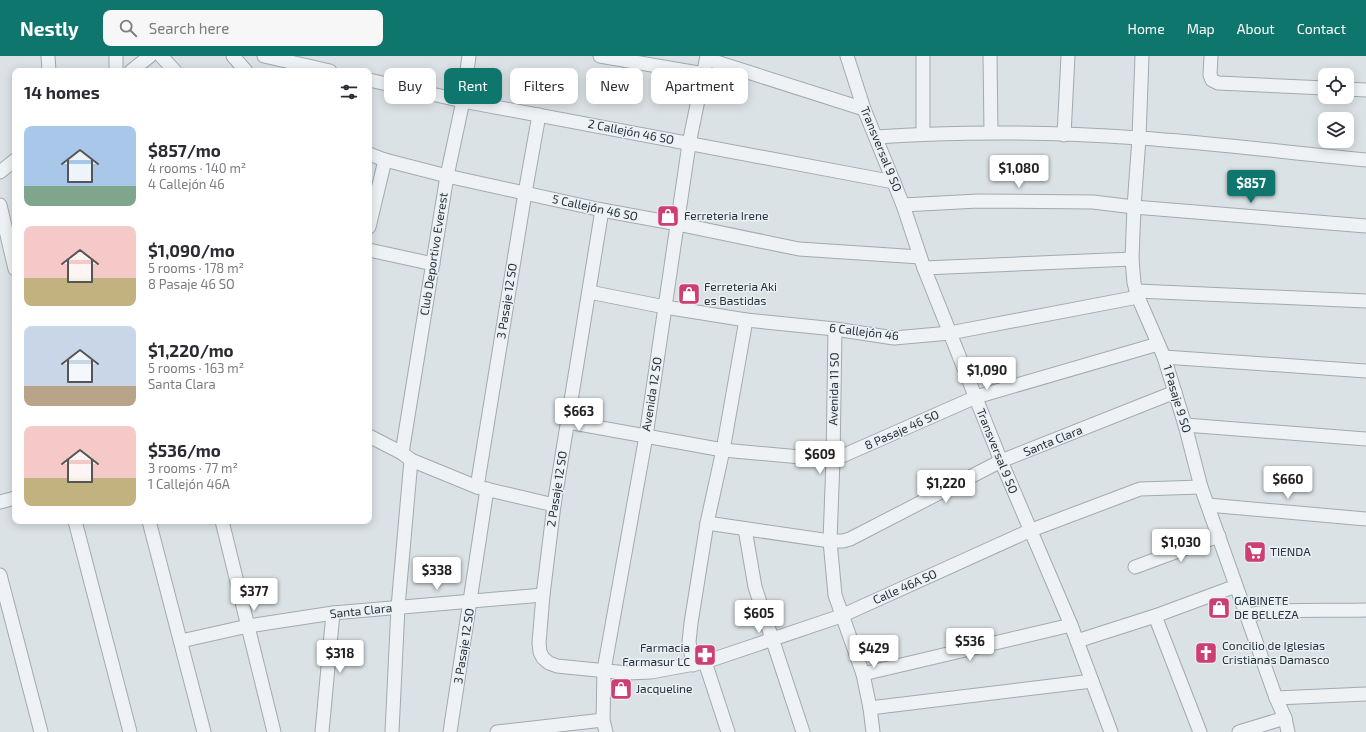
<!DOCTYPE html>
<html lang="en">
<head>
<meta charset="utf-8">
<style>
  :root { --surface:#fff; --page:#f7f7f7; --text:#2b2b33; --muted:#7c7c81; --accent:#0f766e }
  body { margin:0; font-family:"Exo 2",sans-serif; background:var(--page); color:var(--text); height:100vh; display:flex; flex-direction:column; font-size:15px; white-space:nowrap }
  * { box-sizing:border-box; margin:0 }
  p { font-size:13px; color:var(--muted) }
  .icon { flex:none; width:22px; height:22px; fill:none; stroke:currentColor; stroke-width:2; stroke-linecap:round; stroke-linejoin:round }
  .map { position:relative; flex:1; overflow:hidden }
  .sheet { position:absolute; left:12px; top:12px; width:360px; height:456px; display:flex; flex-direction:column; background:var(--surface); border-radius:8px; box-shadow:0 2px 10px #0003 }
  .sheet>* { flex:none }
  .top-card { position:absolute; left:384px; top:12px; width:380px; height:36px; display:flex; gap:8px }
  .tools { position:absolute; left:1318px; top:12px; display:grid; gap:8px }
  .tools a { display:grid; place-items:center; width:36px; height:36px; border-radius:8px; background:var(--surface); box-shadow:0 2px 10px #0003; font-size:20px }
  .price { position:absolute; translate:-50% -34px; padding:0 9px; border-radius:4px; background:#fff; color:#222; font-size:13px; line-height:26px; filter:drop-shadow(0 1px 2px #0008) }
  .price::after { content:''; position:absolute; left:50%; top:24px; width:12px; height:9px; margin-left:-6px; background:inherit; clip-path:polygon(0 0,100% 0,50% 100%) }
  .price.active { background:var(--accent); color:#fff }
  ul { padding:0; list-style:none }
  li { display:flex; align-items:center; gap:12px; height:100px; padding:0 12px }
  li span { display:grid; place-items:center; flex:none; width:112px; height:80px; border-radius:8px; color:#555 }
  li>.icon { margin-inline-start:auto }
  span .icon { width:48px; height:48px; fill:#fffc; stroke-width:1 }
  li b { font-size:17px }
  h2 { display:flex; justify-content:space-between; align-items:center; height:48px; padding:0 12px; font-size:17px }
  .pill { padding:0 14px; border-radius:8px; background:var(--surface); box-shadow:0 2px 10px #0003; font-size:14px; line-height:36px }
  .pill.active { background:var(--accent); color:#fff }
  header { display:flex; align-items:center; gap:24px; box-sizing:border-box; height:56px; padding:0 20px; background:var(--accent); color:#fff }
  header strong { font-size:19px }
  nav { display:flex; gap:22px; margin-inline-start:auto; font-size:14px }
  .search { width:280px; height:36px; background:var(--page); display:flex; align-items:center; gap:10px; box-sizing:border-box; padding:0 14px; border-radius:8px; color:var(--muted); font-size:15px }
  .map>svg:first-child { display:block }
</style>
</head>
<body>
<header>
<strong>Nestly</strong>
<div class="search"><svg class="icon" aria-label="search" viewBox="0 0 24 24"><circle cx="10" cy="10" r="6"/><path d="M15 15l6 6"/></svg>Search here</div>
<nav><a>Home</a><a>Map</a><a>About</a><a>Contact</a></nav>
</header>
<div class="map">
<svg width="1366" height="676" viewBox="0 0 1366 676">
  <rect width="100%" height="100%" fill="#dbe2e6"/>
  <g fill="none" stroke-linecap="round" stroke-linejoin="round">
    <g stroke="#a1aab0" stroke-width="15">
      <g id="minor">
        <polyline points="48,0 49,15"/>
        <polyline points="116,0 116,15"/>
        <polyline points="161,0 175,15"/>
        <polyline points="233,0 246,15"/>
        <polyline points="264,0 330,15"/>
        <polyline points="600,0 704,18"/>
        <polyline points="847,0 864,53 903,149 924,212 1001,405 1071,569 1111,676"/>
        <polyline points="923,0 923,78"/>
        <polyline points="990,0 991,76"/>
        <polyline points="1142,0 1139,82 1134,151 1132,203 1134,227 1138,241 1164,301 1185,369 1201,431 1276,642 1285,662 1288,676"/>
        <polyline points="1211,0 1210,19 1212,24 1218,27 1325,32"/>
        <polyline points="707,3 864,53"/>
        <polyline points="131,15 150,0"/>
        <polyline points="369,24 463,45 894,126"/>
        <polyline points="1347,33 1366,34"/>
        <polyline points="1064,79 1068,0"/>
        <path d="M876,81c88,-6 176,-5 263,1 76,5 152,15 227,22"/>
        <polyline points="369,98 385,104 447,120 602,154 678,168 799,193 920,201"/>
        <polyline points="0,116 15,104"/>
        <polyline points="0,149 15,213"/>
        <polyline points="903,149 978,145 1093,146 1134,151 1366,170"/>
        <polyline points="602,154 554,449 543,539 539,587 540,596 543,602 549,607 557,610 627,617 651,616 705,606 841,560 1029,475 1140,433 1201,431"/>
        <polyline points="369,171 385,104"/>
        <polyline points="369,194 433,208"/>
        <polyline points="924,212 1132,203"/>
        <polyline points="1137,235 1366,245"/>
        <polyline points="589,236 665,251 746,264 835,273 894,282 950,277 1138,241"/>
        <polyline points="835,273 833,404 830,485 835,539 863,618 870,652 873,676"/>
        <polyline points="1164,301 1366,315"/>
        <polyline points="568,366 723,394 833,404 976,341 1158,288"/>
        <polyline points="1185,369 1366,383"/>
        <polyline points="369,380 402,397 411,404 477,431 554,449"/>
        <polyline points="402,397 447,120 463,45 469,0"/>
        <polyline points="477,431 525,137 539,59"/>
        <polyline points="0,446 15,442"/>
        <polyline points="1208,449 1366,463"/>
        <polyline points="75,465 130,676"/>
        <polyline points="149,465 204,676"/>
        <polyline points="222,465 274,676"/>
        <polyline points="707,467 830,485 843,485 850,483 1001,405 1175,336"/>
        <polyline points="745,473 755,531 803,676"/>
        <polyline points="1135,511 1219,480"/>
        <polyline points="0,519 41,676"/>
        <path d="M1246,559c39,-7 80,-4 120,-5"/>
        <polyline points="1155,560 1200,676"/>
        <polyline points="181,585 248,570 333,557 543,539"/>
        <polyline points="1077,585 1155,560 1236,530"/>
        <polyline points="705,606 728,676"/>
        <polyline points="693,609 689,586 691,567 707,467 723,394 746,264"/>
        <polyline points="863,618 1071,569"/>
        <polyline points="1276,642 1366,638"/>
        <polyline points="870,652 1092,625"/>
        <polyline points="322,676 333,557"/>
        <polyline points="392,676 398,551 411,404"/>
        <polyline points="450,676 487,433"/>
        <polyline points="497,676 603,664"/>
        <polyline points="606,676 603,664 604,614 646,380 689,88 707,0"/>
        <polyline points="1239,676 1285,662"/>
      </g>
    </g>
    <use href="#minor" stroke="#eef2f4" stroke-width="13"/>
  </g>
  <defs>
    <g id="shop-square" transform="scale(1.15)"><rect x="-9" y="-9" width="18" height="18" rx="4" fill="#cd3e73" stroke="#eaf0f4"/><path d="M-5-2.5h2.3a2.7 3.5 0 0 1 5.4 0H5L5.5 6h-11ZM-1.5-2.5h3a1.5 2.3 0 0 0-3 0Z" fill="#fff"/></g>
    <g id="supermarket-square" transform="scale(1.15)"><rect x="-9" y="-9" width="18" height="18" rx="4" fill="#cd3e73" stroke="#eaf0f4"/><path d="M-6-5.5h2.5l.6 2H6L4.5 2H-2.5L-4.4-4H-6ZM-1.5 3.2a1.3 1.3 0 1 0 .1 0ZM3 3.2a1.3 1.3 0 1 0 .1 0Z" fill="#fff"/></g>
    <g id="church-square" transform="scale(1.15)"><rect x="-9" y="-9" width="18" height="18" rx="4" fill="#cd3e73" stroke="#eaf0f4"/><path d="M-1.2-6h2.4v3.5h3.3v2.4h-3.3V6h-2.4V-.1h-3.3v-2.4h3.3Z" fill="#fff"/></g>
    <g id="pharmacy-square" transform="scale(1.15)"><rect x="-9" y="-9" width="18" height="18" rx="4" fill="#cd3e73" stroke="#eaf0f4"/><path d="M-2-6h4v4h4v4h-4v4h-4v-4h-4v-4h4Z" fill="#fff"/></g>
  </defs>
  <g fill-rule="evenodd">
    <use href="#shop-square" x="668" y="160"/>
    <use href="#shop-square" x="689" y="238"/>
    <use href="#supermarket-square" x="1255" y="496"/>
    <use href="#shop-square" x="1219" y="552"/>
    <use href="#church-square" x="1206" y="597"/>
    <use href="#pharmacy-square" x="705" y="599"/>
    <use href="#shop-square" x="621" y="633"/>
  </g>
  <g text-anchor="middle" stroke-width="3" stroke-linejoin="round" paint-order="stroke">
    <g font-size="12" fill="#25323c" stroke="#eaf0f4">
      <text transform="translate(631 76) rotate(11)" y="4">2 Callejón 46 SO</text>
      <text transform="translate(881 93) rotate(68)" y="4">Transversal 9 SO</text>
      <text transform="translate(595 152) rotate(12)" y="4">5 Callejón 46 SO</text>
      <text transform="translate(434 198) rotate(-81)" y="4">Club Deportivo Everest</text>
      <text transform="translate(507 245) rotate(-81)" y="4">3 Pasaje 12 SO</text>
      <text transform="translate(864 276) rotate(7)" y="4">6 Callejón 46</text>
      <text transform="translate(834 333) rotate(-89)" y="4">Avenida 11 SO</text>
      <text transform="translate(652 338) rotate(-81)" y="4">Avenida 12 SO</text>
      <text transform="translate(1177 343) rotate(73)" y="4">1 Pasaje 9 SO</text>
      <text transform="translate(902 374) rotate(-24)" y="4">8 Pasaje 46 SO</text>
      <text transform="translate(1053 385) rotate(-22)" y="4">Santa Clara</text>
      <text transform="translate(997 395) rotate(68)" y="4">Transversal 9 SO</text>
      <text transform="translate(557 433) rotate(-81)" y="4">2 Pasaje 12 SO</text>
      <text transform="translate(905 531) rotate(-24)" y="4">Calle 46A SO</text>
      <text transform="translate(361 555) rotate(-6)" y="4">Santa Clara</text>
      <text transform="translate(464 590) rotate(-81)" y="4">3 Pasaje 12 SO</text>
    </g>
    <g font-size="12" fill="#25323c" stroke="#eaf0f4" text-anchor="start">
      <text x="684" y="164">Ferreteria Irene</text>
      <text x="704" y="235">Ferreteria Aki<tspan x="704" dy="14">es Bastidas</tspan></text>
      <text x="1270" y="500">TIENDA</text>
      <text x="1234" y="549">GABINETE<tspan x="1234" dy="14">DE BELLEZA</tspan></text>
      <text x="1222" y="594">Concilio de Iglesias<tspan x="1222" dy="14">Cristianas Damasco</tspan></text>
      <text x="690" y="596" text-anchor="end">Farmacia<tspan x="690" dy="14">Farmasur LC</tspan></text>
      <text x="636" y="637">Jacqueline</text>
    </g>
  </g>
</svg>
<div class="tools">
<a><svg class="icon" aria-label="locate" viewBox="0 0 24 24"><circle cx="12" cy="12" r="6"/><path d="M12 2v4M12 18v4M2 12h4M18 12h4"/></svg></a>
<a><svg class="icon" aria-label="layers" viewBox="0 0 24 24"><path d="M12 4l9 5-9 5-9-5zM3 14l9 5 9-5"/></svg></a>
</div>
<b class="price" style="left:1019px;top:133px">$1,080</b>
<b class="price active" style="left:1251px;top:148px">$857</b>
<b class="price" style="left:987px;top:335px">$1,090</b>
<b class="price" style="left:579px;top:376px">$663</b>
<b class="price" style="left:820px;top:419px">$609</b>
<b class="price" style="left:1288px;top:444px">$660</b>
<b class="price" style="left:946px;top:448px">$1,220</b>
<b class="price" style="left:1181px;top:507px">$1,030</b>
<b class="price" style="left:437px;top:535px">$338</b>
<b class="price" style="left:254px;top:556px">$377</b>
<b class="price" style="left:759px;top:578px">$605</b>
<b class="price" style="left:970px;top:606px">$536</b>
<b class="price" style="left:874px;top:613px">$429</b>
<b class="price" style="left:340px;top:618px">$318</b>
<div class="top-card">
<a class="pill">Buy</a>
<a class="pill active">Rent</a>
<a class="pill">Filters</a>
<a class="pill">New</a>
<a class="pill">Apartment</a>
</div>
<section class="sheet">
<h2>14 homes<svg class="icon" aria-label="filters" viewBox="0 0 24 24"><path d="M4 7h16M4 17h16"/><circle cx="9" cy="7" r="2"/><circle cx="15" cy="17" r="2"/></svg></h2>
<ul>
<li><span style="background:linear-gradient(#a9c7e8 75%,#7fa58c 0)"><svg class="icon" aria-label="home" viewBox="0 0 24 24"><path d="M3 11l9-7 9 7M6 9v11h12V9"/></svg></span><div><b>$857/mo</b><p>4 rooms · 140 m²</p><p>4 Callejón 46</p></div></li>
<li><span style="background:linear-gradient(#f6c9c9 65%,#c2b280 0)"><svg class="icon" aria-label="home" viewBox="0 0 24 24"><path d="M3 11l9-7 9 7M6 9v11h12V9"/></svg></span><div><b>$1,090/mo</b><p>5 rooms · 178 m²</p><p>8 Pasaje 46 SO</p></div></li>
<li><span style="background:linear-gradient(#c9d6e8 75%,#b9a48a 0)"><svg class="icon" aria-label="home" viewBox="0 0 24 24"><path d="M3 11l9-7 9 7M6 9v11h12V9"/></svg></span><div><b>$1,220/mo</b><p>5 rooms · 163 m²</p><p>Santa Clara</p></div></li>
<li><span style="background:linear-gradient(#f6c9c9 65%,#c2b280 0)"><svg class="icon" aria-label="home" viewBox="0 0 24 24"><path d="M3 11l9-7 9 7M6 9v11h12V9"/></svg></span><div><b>$536/mo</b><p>3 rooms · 77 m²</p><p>1 Callejón 46A</p></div></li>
</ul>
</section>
</div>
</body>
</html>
